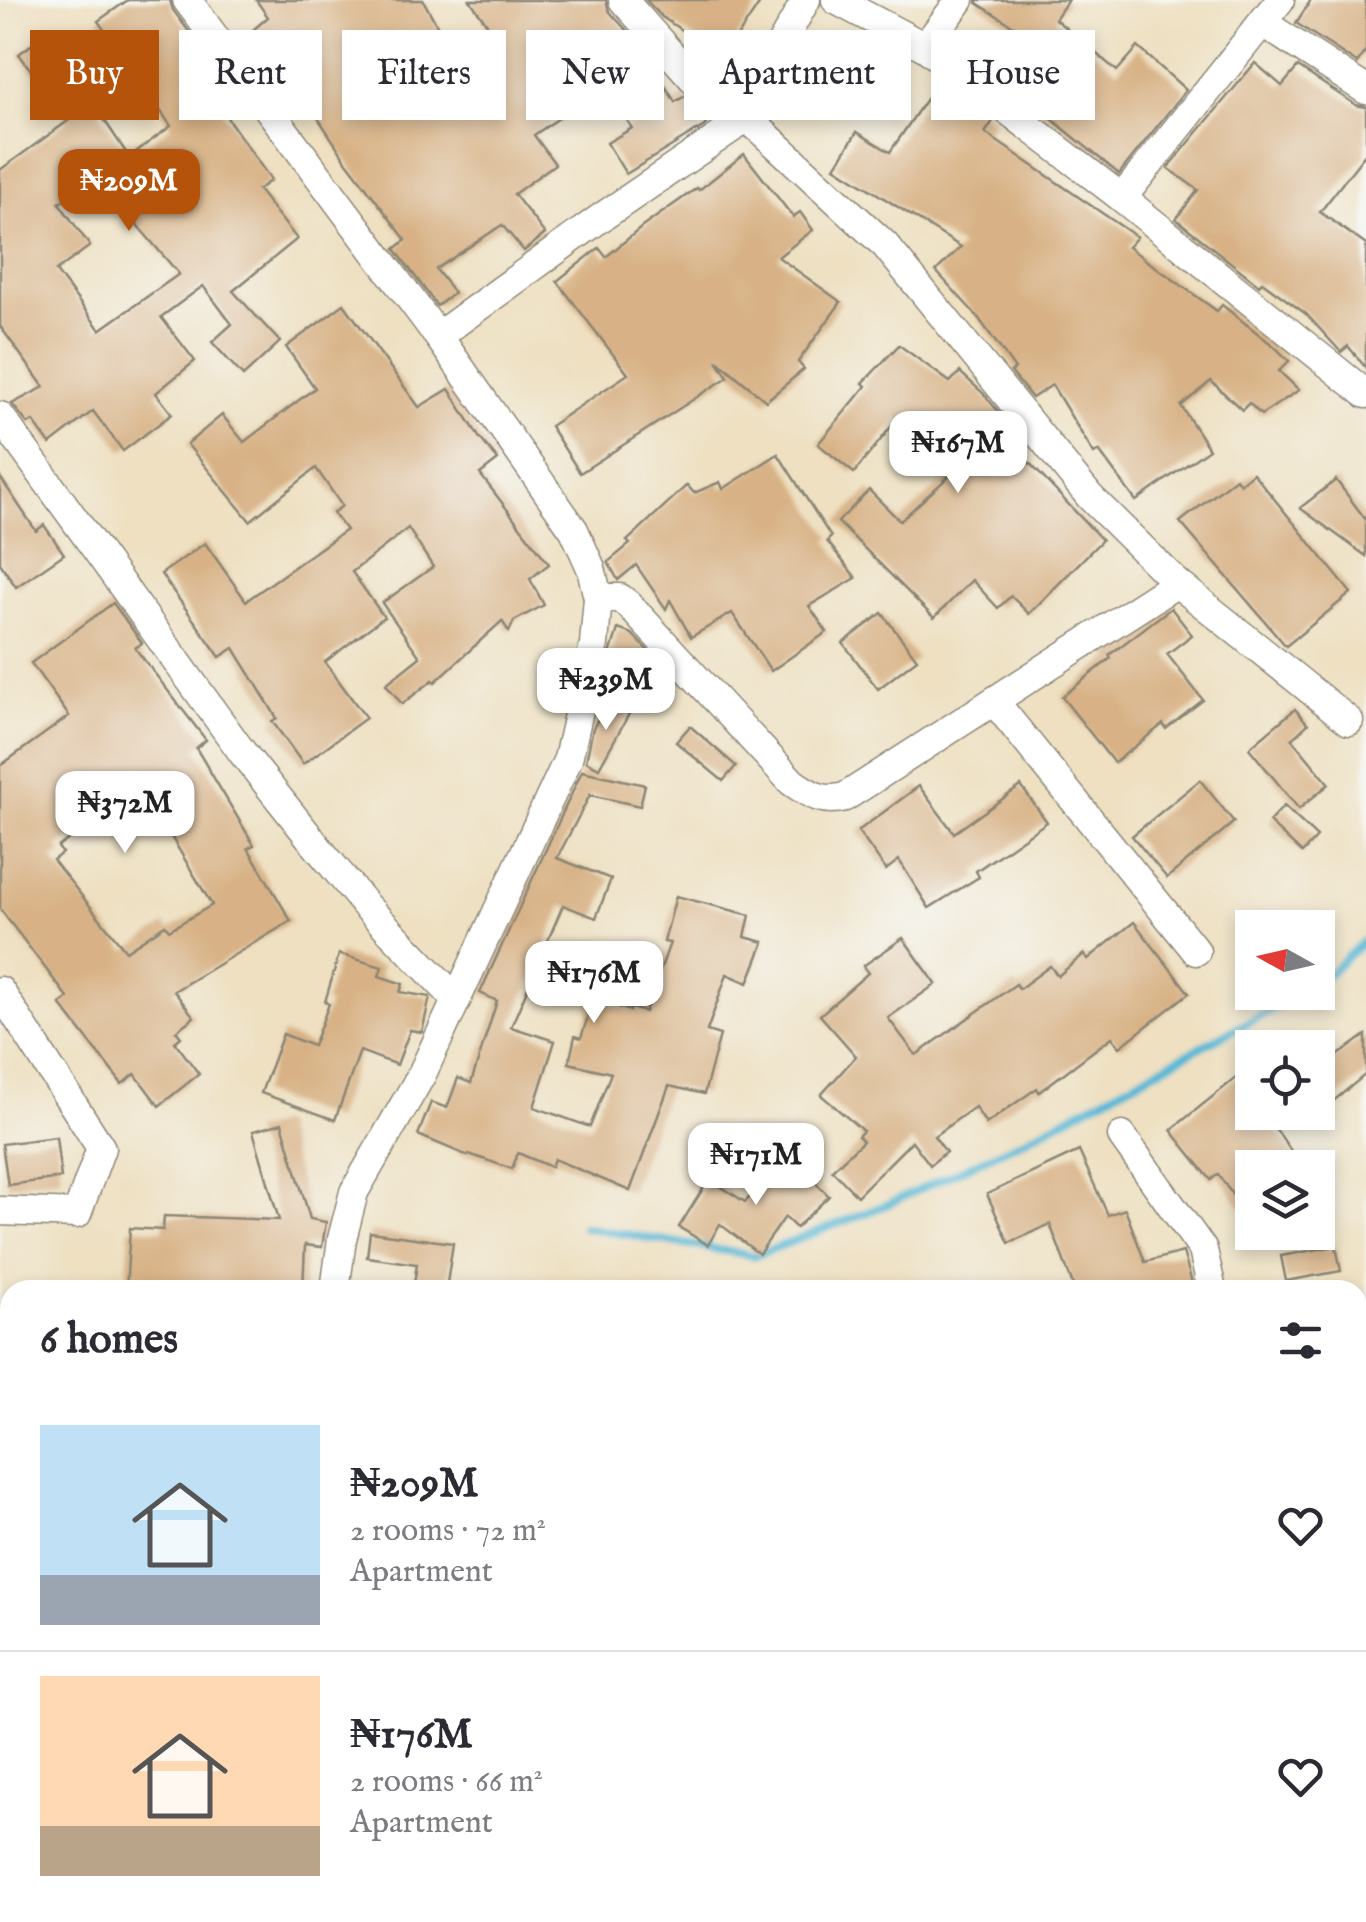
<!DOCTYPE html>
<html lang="en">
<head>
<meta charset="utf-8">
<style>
  :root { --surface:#fff; --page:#f7f7f7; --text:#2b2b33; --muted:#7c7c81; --line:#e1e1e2; --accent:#b45309 }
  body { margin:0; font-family:"IM FELL English",serif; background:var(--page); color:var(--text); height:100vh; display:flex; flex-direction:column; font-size:38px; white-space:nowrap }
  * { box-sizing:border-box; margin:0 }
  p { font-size:32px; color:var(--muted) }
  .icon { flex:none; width:55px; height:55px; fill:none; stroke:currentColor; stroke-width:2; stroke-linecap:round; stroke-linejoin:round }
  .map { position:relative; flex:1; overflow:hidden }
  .panel { position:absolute; left:0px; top:1280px; width:1368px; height:642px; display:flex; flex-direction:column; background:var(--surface); border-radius:30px 30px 0 0; box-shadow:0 5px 15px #0003 }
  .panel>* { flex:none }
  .guide { position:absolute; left:30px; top:30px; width:1308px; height:90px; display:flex; gap:20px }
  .needle { width:65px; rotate:278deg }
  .tools { position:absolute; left:1235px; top:910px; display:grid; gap:20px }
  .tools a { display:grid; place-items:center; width:100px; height:100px; border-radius:0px; background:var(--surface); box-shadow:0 5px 15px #0003; font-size:50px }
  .price { position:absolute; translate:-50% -85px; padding:0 22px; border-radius:20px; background:#fff; color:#222; font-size:32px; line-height:65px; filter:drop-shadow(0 2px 5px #0008) }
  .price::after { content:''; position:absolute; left:50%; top:60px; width:30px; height:22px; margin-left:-15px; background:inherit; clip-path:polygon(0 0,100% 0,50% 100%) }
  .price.selected { background:var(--accent); color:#fff }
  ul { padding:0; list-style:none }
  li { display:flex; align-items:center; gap:30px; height:250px; padding:0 40px }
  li+li { border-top:2px solid var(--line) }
  li span { display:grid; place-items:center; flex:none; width:280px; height:200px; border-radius:0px; color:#555 }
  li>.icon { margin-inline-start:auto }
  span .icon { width:120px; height:120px; fill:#fffc; stroke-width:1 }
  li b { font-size:42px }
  h2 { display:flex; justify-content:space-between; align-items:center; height:120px; padding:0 40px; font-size:42px }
  .tag { padding:0 35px; border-radius:0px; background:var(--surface); box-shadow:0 5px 15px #0003; font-size:35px; line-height:90px }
  .tag.selected { background:var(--accent); color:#fff }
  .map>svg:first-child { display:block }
</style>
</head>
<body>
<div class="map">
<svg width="1366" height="1922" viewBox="0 0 1366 1922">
  <rect width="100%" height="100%" fill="#f6f6f2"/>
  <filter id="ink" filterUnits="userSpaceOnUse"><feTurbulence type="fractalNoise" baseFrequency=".01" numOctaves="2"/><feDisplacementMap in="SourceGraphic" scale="20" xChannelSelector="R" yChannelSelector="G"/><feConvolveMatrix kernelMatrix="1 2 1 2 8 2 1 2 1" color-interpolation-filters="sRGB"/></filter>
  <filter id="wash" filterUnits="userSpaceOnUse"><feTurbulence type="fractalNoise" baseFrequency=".0048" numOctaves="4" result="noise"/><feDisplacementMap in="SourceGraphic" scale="40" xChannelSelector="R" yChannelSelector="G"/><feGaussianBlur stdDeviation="2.25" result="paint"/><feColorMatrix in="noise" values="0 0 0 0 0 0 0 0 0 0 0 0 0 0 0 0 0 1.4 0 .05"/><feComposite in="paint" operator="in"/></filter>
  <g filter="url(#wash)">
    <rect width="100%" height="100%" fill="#eee0c1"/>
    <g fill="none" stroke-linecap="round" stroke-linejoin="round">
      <g stroke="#57b8d5" stroke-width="8">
        <polyline points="1318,984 1366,939"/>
        <polyline points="583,1227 755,1256 891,1203 1024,1140 1305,992"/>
      </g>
    </g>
    <g id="blocks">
      <g fill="#d8b286" fill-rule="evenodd">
        <path d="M128,0h42l3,10 45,61 -16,11 69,98 -13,10 39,49 -64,52 47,51 -37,34 -31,-34 20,-18 -29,-38 -42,31 34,44 -39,32 16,21 -49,37 -30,-40 -43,33 -17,-23 -5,3 -16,-20 32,-17 -44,-61v-156l68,-49 -49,-67 32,-24 47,64 -7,6 38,57 42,-31 -73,-105zM96,177l83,97 -79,56 -44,-59 34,-25 -31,-43z"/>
        <polygon points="256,0 423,0 462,70 501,44 470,0 606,0 609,11 640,45 675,102 685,96 706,125 626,174 607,143 632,128 606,86 534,135 555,164 514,194 545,234 524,251 502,225 436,269 454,293 437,306 395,249 406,240 347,162 307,101 294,112 269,81 284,68 253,30 268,17"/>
        <polygon points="646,0 762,0 723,58 662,17"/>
        <polygon points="977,0 1068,0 1055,19 1117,71 1138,47 1186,90 1119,174 1019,92 1053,51 977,3"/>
        <polygon points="1311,0 1366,0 1366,50 1357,63 1296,23"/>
        <polygon points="827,35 882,73 855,112 800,74"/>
        <polygon points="1255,63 1282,86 1298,67 1356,105 1366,107 1366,153 1320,212 1366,245 1366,368 1348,346 1341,352 1306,314 1262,282 1259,285 1176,219 1198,190 1168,168"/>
        <polygon points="939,80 993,121 985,133 1137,237 1128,247 1217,311 1222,305 1275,347 1289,361 1279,371 1299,390 1261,415 1249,403 1242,410 1211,381 1181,406 1209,449 1136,501 1099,451 1094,454 1052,385 1032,398 1011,372 1015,369 977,316 936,271 961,247 835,167 857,132 890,152"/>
        <polygon points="744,154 793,217 800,212 813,230 778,257 841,302 798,362 804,369 766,401 717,360 728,377 580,473 550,426 628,374 557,281 599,248 606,257 642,227 697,188 699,190"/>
        <polygon points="344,304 419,407 449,389 479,437 498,460 480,474 549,564 530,579 544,605 514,621 509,632 502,621 435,682 433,680 402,704 386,684 420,657 382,603 433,567 408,528 352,572 384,617 325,662 366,718 303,764 272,721 277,718 234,648 220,657 161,574 205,543 246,601 346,530 333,513 342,506 316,468 250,521 187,444 222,415 244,442 315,388 286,347"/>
        <polygon points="899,345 950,382 960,372 984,394 1001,415 992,423 1102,540 1029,614 1011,596 998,608 972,580 934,618 838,522 869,490 900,521 958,468 928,431 922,438 899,417 854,473 818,444 866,386 863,383"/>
        <polygon points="778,454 831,537 827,541 856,578 809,606 827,632 771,671 732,613 691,637 670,600 666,609 636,565 618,580 608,562 630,544 627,541 687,485 694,493 720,482 723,489"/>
        <polygon points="1253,473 1351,593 1286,646 1180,522 1236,478 1240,484"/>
        <polygon points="0,477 36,531 44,525 64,554 16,587 0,563"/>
        <polygon points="1336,480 1366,520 1366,556 1300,508"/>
        <path d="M113,603l29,40 -7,5 71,92 -10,8 58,97 -6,3 43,73 -117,70 20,26 -18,14 5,6 -6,5 24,32 -40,32 -24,-32 -13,10 -62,-80 8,-6 -68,-89v-143l69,-50 -38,-53zM141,786l71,119 -43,25 -4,-5 -39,26 -73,-91 9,-7 -4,-6z"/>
        <polygon points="1171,608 1192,635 1167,654 1203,700 1166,729 1163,724 1114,763 1062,697 1111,658 1109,655"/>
        <polygon points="882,613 917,659 878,689 843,643"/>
        <polygon points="618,629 632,634 649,652 641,673 608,660"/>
        <polygon points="609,700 630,712 599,768 586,761 593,728"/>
        <polygon points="1295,709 1308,724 1292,739 1329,784 1299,809 1249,748"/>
        <polygon points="690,726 736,766 723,781 676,742"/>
        <polygon points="582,771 645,785 640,806 590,795 557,858 611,879 596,918 563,905 511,1027 555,1041 534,1107 590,1127 611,1073 569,1063 575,1036 581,1038 594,998 630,1011 631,1008 645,1012 670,943 664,942 676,896 750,915 745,937 764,942 748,983 727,974 707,1031 720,1035 704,1094 669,1086 630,1191 554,1159 551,1167 518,1153 512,1169 469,1154 468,1156 418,1135 431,1102 447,1108 458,1078 471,1083 497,1001 480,993"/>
        <polygon points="1200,780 1234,822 1167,878 1132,836"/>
        <polygon points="919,786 954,833 1021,786 1047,822 976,871 979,877 929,908 899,860 886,870 858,831"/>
        <polygon points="1284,806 1317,837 1302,853 1269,822"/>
        <polygon points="1134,922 1189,993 1120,1047 1112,1037 1039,1092 1037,1088 986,1124 975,1107 934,1136 946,1152 930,1165 912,1141 857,1196 832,1170 863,1141 858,1136 863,1131 821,1095 856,1056 820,1015 868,973 863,966 903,938 936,984 888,1018 916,1055 1016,984 1019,989 1050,966 1058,976 1084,954 1088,959"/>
        <polygon points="339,954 382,967 379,976 403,984 400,992 430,997 422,1032 410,1030 397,1065 360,1051 335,1120 261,1093 283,1034 313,1046 329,1004 325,1002"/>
        <polygon points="1366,1035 1366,1074 1330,1104 1318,1088 1318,1039 1333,1059"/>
        <polygon points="1252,1065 1252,1112 1295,1112 1275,1128 1303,1168 1252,1168 1252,1223 1218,1174 1211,1180 1171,1130"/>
        <polygon points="282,1123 310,1219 326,1222 322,1247 305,1245 303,1290 126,1290 130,1228 163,1230 164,1216 279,1220 253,1131"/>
        <polygon points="56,1137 61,1178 8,1185 2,1144"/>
        <polygon points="1079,1151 1108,1215 1125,1209 1145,1262 1183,1252 1194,1290 1075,1290 1050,1224 1009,1243 987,1194"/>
        <polygon points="790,1157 829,1196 796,1228 785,1217 759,1254 720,1224 708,1245 679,1227 709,1179 745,1202"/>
        <polygon points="370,1232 453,1243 446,1290 413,1290 417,1264 367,1257"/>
        <polygon points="1336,1246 1341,1271 1286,1281 1281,1256"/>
      </g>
    </g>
  </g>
  <g filter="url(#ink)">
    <use href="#blocks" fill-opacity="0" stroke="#8c8676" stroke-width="2.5"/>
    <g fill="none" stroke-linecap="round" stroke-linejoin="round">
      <g stroke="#8c8676" stroke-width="31">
        <g id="minor">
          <polyline points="187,0 438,336 574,530 591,568 598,598 594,644 568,759 422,1074 354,1192 342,1239 335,1290"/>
          <polyline points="623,0 735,126"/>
          <polyline points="836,0 925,47 1122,198 1366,394"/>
          <polyline points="1263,23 1366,90"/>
          <polyline points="925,47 960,0"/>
          <polyline points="742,113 885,245 1090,497 1177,583 1349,721"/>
          <polyline points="1122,198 1280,0"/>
          <polyline points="438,336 599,219 735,126 806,0"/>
          <polyline points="0,416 242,752 315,844 366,906 456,999"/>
          <path d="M598,598h22l9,7 163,177c18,13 32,21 53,15l332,-214"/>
          <polyline points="994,701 1196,951"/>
          <polyline points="0,991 101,1148 77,1214 0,1211"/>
          <polyline points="1122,1136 1203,1250 1212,1290"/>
          <polyline points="1358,1587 1366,1596"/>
          <polyline points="537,1922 558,1912"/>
          <polyline points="1103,1922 1115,1912"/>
          <polyline points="1353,1922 1366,1909"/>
        </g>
      </g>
      <g stroke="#8c8676" stroke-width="36">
        <polyline id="tertiary" points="0,1842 10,1834"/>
      </g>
      <g stroke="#8c8676" stroke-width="41">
        <g id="secondary">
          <polyline points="0,1496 10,1497"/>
          <polyline points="0,1548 10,1548"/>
          <polyline points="1170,1912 1183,1922"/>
          <polyline points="1259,1912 1273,1922"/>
        </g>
      </g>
      <use href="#minor" stroke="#fff" stroke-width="28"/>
      <use href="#tertiary" stroke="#fff" stroke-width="32"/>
      <use href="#secondary" stroke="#fde4d0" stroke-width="38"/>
    </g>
  </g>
</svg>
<div class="tools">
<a><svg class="needle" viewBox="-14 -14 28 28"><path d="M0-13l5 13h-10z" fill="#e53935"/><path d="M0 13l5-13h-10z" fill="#7c7c81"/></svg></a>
<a><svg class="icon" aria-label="locate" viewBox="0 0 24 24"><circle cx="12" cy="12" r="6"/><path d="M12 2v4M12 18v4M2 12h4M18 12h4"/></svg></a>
<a><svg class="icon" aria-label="layers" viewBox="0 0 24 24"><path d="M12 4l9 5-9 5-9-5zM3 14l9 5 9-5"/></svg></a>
</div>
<b class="price selected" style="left:129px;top:234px">₦209M</b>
<b class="price" style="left:958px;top:496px">₦167M</b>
<b class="price" style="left:606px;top:733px">₦239M</b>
<b class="price" style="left:125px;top:856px">₦372M</b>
<b class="price" style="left:594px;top:1026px">₦176M</b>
<b class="price" style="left:756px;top:1208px">₦171M</b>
<div class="guide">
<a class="tag selected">Buy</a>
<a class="tag">Rent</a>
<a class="tag">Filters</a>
<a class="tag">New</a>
<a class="tag">Apartment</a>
<a class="tag">House</a>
</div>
<section class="panel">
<h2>6 homes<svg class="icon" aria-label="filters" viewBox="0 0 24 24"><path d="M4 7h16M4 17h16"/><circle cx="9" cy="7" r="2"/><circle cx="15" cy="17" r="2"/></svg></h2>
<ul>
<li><span style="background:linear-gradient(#bfe0f5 75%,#9aa5b1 0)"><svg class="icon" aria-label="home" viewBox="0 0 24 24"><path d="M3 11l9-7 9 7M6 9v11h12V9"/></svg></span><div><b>₦209M</b><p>2 rooms · 72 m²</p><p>Apartment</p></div><svg class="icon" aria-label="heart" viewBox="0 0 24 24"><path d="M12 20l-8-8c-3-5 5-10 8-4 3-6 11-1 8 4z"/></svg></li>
<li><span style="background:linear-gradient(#ffd9b3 75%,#b9a48a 0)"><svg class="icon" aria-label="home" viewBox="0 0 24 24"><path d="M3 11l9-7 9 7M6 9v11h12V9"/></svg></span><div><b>₦176M</b><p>2 rooms · 66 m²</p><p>Apartment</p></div><svg class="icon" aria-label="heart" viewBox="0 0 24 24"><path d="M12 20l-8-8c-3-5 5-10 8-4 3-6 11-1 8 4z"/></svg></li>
</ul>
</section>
</div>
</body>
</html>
